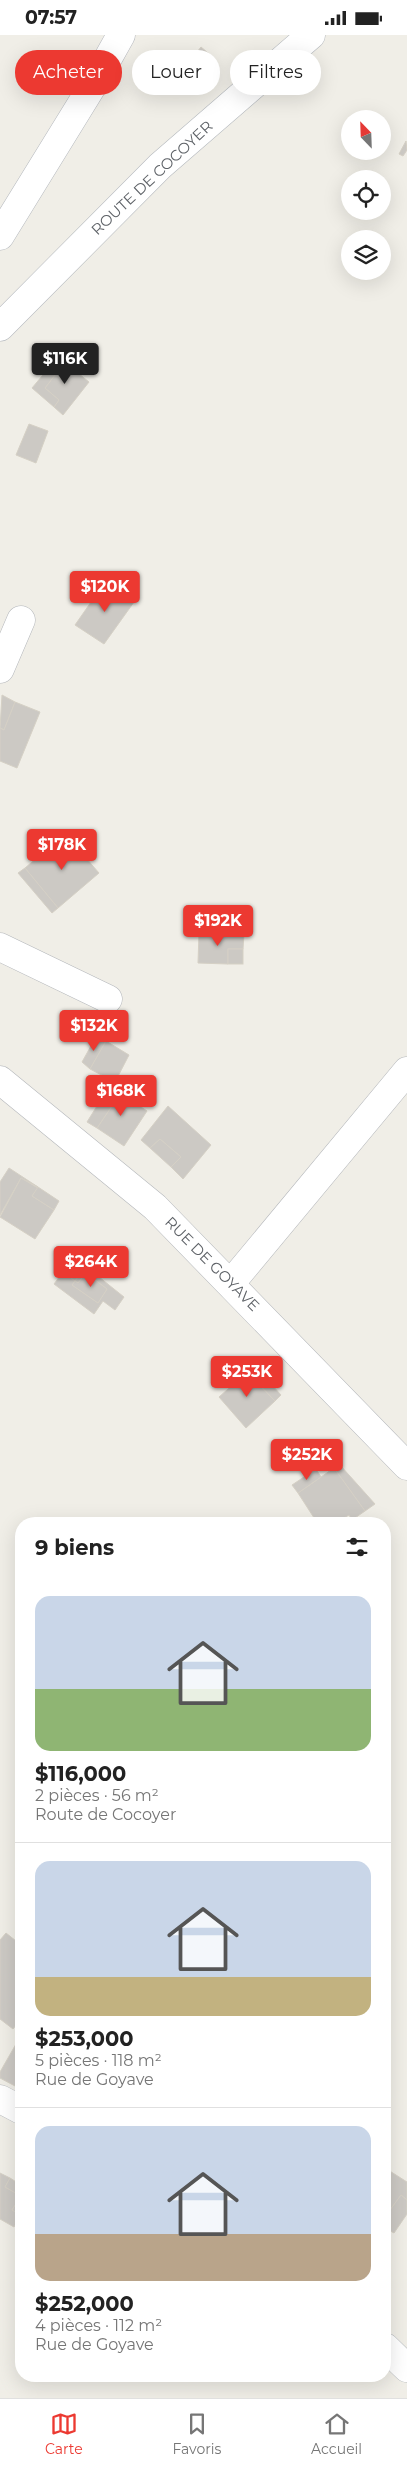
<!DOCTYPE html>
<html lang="fr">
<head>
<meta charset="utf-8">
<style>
  :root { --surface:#fff; --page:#f2f2f2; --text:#222; --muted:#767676; --line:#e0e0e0; --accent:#ec3931 }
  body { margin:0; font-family:Montserrat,sans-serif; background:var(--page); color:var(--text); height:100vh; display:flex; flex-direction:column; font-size:19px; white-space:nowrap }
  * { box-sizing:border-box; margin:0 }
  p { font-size:16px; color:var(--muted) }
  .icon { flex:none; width:28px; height:28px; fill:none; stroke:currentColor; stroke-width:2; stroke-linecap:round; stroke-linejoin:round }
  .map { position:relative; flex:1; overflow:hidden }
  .drawer { position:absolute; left:15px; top:1482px; width:376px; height:865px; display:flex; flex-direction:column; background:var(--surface); border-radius:20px; box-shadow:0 5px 20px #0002 }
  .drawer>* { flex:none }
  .hud { position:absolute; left:15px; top:15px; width:378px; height:45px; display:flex; gap:10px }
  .needle { width:32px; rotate:337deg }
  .fabs { position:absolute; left:341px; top:75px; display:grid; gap:10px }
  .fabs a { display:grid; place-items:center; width:50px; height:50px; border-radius:50%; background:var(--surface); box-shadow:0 5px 20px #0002; font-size:25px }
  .price { position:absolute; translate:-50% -42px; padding:0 11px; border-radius:5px; background:var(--accent); color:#fff; font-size:16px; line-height:32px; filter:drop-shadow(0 1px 2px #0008) }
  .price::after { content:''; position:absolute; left:50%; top:30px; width:15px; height:11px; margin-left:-8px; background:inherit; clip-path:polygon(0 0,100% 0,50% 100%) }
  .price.active { background:#222; color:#fff }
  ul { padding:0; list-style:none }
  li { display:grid; align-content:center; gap:10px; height:265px; padding:0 20px }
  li+li { border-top:1px solid var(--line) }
  li span { display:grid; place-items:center; height:155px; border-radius:15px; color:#555 }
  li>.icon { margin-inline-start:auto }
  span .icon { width:90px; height:90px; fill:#fffc; stroke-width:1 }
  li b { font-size:21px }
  h2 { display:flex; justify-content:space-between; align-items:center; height:60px; padding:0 20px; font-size:21px }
  .pill { padding:0 18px; border-radius:22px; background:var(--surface); box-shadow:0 5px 20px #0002; font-size:18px; line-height:45px }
  .pill.active { background:var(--accent); color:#fff }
  .status { display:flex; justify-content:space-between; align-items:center; height:35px; padding:0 25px; background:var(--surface); direction:ltr }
  .status svg { height:14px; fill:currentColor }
  .dock { display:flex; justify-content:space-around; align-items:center; height:70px; border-top:1px solid var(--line); background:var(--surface); font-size:14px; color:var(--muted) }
  .dock a { display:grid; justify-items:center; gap:2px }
  .dock .active { color:var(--accent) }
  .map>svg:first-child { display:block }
</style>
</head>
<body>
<div class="status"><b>07:57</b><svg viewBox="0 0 49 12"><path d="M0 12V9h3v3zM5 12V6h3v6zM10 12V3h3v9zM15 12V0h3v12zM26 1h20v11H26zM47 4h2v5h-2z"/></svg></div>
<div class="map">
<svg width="407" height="2363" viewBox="0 0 407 2363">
  <rect width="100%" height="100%" fill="#f0eee7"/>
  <g fill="#ccc9c4" stroke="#d5d0c5">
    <polygon points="201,12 214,23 191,52 178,41"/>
    <polygon points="406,106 407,115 403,121 399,119"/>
    <polygon points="58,322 89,347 63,380 54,372 59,365 45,353 55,340 48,334"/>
    <polygon points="48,334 55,340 45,353 59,365 54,372 32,353"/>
    <polygon points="29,389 48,396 36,428 16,420"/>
    <polygon points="105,547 134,567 104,609 75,590"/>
    <polygon points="2,660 15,667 4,695 0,693"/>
    <polygon points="15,667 40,677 17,733 0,726 0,693 4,695"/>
    <polygon points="65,799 99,838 58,873 25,833"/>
    <polygon points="25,833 58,873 52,878 18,838"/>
    <polygon points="199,898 244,899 243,914 228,914 228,929 198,928"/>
    <rect x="228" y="914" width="15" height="15"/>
    <polygon points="96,1002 106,1006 90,1034 82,1027"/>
    <polygon points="106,1006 129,1020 115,1047 90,1034"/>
    <polygon points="109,1051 147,1076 124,1111 97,1093 114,1068 102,1063"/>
    <polygon points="102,1063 114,1068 97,1093 87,1087"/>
    <polygon points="168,1071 211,1110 183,1144 171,1132 181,1122 160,1104 150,1113 141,1105"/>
    <polygon points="160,1104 181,1122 171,1132 150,1113"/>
    <polygon points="9,1133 38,1152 21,1143 0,1180 0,1147"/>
    <polygon points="21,1143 38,1153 32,1161 54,1175 35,1204 0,1182"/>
    <polygon points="38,1152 59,1166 54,1175 32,1161"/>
    <polygon points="73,1222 89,1234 86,1238 83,1236 75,1246 63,1237"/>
    <polygon points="89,1234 124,1262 115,1275 103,1266 94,1279 54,1249 63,1237 75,1246 72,1250 98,1268 107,1254 86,1238"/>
    <polygon points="83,1236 86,1238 78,1248 75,1246"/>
    <polygon points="86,1238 107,1254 98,1268 72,1250 75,1246 78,1248"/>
    <polygon points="254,1331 260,1337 253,1343 275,1366 246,1393 219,1362"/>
    <polygon points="260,1337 281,1360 275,1366 253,1343"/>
    <polygon points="340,1430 375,1469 365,1476 334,1433"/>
    <polygon points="334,1433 365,1476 352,1485 349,1480 334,1489 318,1489 298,1458"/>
    <polygon points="316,1434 321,1442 298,1458 292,1450"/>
    <polygon points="6,1898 21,1910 21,1984 13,1994 0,1984 0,1905"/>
    <polygon points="16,2009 21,2009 21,2046 19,2045 15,2051 0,2043 0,2037"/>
    <polygon points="385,2133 407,2147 407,2165 401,2160 390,2175 385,2173"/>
    <polygon points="0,2138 10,2143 5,2152 21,2161 12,2175 21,2180 14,2192 0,2184"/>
    <polygon points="10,2143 21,2150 21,2180 12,2175 21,2161 5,2152"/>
    <polygon points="401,2160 407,2165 407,2179 394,2198 385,2193 385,2173 390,2175"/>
  </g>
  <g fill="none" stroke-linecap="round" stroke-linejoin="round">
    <g stroke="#b4b7bb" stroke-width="29">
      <g id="street">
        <polyline points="0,634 21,585"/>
        <polyline points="0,912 108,964"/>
        <polyline points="0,1045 155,1172 407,1431"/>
        <polyline points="231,1248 407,1036"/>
      </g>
    </g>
    <g stroke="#b5b9be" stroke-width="29">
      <g id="secondary">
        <polyline points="0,201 93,50 121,0"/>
        <polyline points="0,292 160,131 311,0"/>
        <polyline points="0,2064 21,2075"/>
        <polyline points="385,2312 407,2333"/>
      </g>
    </g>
    <use href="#street" stroke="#fff" stroke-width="28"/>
    <use href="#secondary" stroke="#fff" stroke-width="28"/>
  </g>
  <g text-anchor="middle" stroke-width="4.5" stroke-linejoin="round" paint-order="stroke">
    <g font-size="15" fill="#5e6267" stroke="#fff">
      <text transform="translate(152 143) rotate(-43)" y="5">ROUTE DE COCOYER</text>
      <text transform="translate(212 1229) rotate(45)" y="5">RUE DE GOYAVE</text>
    </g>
  </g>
</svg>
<div class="fabs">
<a><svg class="needle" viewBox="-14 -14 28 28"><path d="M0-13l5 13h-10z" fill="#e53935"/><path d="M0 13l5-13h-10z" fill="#767676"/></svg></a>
<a><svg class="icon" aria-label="locate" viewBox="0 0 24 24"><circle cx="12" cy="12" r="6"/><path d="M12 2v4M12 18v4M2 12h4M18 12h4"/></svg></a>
<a><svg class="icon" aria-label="layers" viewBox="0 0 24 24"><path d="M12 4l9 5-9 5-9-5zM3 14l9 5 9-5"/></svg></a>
</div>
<b class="price active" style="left:65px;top:350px">$116K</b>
<b class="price" style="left:105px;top:578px">$120K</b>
<b class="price" style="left:62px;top:836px">$178K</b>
<b class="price" style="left:218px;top:912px">$192K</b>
<b class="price" style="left:94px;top:1017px">$132K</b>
<b class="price" style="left:121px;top:1082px">$168K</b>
<b class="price" style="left:91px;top:1253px">$264K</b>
<b class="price" style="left:247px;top:1363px">$253K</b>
<b class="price" style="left:307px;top:1446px">$252K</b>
<div class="hud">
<a class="pill active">Acheter</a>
<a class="pill">Louer</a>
<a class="pill">Filtres</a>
</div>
<section class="drawer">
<h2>9 biens<svg class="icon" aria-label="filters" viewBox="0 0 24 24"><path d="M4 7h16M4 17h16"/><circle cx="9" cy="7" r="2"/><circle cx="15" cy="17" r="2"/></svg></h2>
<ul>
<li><span style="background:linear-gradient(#c9d6e8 60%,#8fb573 0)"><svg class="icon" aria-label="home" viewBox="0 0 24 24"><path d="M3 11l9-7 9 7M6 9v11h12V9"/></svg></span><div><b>$116,000</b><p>2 pièces · 56 m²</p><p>Route de Cocoyer</p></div></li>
<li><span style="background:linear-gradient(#c9d6e8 75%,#c2b280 0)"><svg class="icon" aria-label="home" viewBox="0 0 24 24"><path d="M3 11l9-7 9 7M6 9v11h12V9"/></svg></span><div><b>$253,000</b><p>5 pièces · 118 m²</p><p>Rue de Goyave</p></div></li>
<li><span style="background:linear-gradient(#c9d6e8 70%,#b9a48a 0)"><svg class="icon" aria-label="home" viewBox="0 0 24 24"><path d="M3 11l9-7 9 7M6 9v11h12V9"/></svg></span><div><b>$252,000</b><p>4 pièces · 112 m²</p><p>Rue de Goyave</p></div></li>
</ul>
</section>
</div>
<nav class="dock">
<a class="active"><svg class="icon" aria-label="map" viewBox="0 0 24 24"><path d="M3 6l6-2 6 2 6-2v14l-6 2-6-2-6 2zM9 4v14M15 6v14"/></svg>Carte</a>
<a><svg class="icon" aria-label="saved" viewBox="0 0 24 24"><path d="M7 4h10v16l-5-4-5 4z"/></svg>Favoris</a>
<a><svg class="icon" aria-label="home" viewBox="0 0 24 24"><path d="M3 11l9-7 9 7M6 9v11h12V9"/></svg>Accueil</a>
</nav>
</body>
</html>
